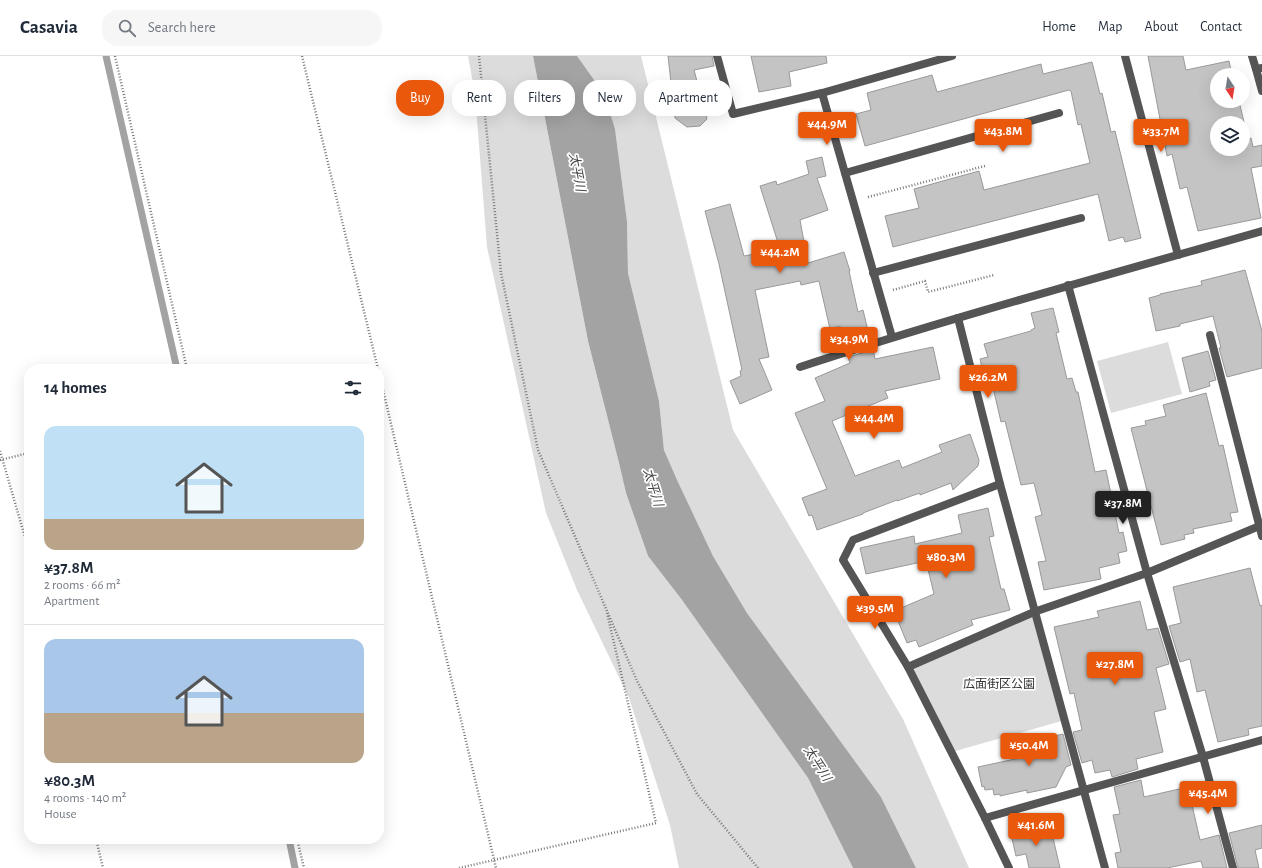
<!DOCTYPE html>
<html lang="en">
<head>
<meta charset="utf-8">
<style>
  :root { --surface:#fff; --page:#f6f6f7; --text:#1f2937; --muted:#747a83; --line:#e0e1e3; --accent:#ea580c }
  body { margin:0; font-family:"Alegreya Sans","Noto Sans JP",sans-serif; background:var(--page); color:var(--text); height:100vh; display:flex; flex-direction:column; font-size:15px; white-space:nowrap }
  * { box-sizing:border-box; margin:0 }
  p { font-size:13px; color:var(--muted) }
  .icon { flex:none; width:22px; height:22px; fill:none; stroke:currentColor; stroke-width:2; stroke-linecap:round; stroke-linejoin:round }
  .map { position:relative; flex:1; overflow:hidden }
  .panel { position:absolute; left:24px; top:308px; width:360px; height:480px; display:flex; flex-direction:column; background:var(--surface); border-radius:16px; box-shadow:0 4px 16px #0002 }
  .panel>* { flex:none }
  .banner { position:absolute; left:396px; top:24px; width:380px; height:36px; display:flex; gap:8px }
  .needle { width:26px; rotate:168deg }
  .tools { position:absolute; left:1210px; top:12px; display:grid; gap:8px }
  .tools a { display:grid; place-items:center; width:40px; height:40px; border-radius:50%; background:var(--surface); box-shadow:0 4px 16px #0002; font-size:20px }
  .price { position:absolute; translate:-50% -34px; padding:0 9px; border-radius:4px; background:var(--accent); color:#fff; font-size:13px; line-height:26px; filter:drop-shadow(0 1px 2px #0008) }
  .price::after { content:''; position:absolute; left:50%; top:24px; width:12px; height:9px; margin-left:-6px; background:inherit; clip-path:polygon(0 0,100% 0,50% 100%) }
  .price.active { background:#222; color:#fff }
  ul { padding:0; list-style:none }
  li { display:grid; align-content:center; gap:8px; height:212px; padding:0 20px }
  li+li { border-top:1px solid var(--line) }
  li span { display:grid; place-items:center; height:124px; border-radius:12px; color:#555 }
  li>.icon { margin-inline-start:auto }
  span .icon { width:72px; height:72px; fill:#fffc; stroke-width:1 }
  li b { font-size:17px }
  h2 { display:flex; justify-content:space-between; align-items:center; height:48px; padding:0 20px; font-size:17px }
  .pill { padding:0 14px; border-radius:16px; background:var(--surface); box-shadow:0 4px 16px #0002; font-size:14px; line-height:36px }
  .pill.active { background:var(--accent); color:#fff }
  header { display:flex; align-items:center; gap:24px; box-sizing:border-box; height:56px; padding:0 20px; background:var(--surface); border-bottom:1px solid var(--line) }
  header strong { font-size:19px }
  nav { display:flex; gap:22px; margin-inline-start:auto; font-size:14px }
  .search { width:280px; height:36px; background:var(--page); display:flex; align-items:center; gap:10px; box-sizing:border-box; padding:0 14px; border-radius:16px; color:var(--muted); font-size:15px }
  .map>svg:first-child { display:block }
</style>
</head>
<body>
<header>
<strong>Casavia</strong>
<div class="search"><svg class="icon" aria-label="search" viewBox="0 0 24 24"><circle cx="10" cy="10" r="6"/><path d="M15 15l6 6"/></svg>Search here</div>
<nav><a>Home</a><a>Map</a><a>About</a><a>Contact</a></nav>
</header>
<div class="map">
<svg width="1262" height="812" viewBox="0 0 1262 812">
  <rect width="100%" height="100%" fill="#fff"/>
  <g fill="#dcdcdc">
    <polygon points="468,0 533,0 588,285 619,407 626,437 648,500 682,544 808,722 853,812 679,812 670,769 629,642 577,534 546,457 487,191 475,38"/>
    <polygon points="577,0 641,0 733,374 903,663 969,812 916,812 881,741 747,557 713,500 678,426 664,394 659,345 628,217 627,165 615,73"/>
    <polygon points="1168,286 1182,338 1111,357 1097,305"/>
    <polygon points="1034,556 1065,664 952,696 908,611"/>
  </g>
  <polygon fill="#a3a3a3" points="533,0 577,0 604,38 615,73 627,165 628,217 659,345 664,394 678,426 713,500 747,557 881,741 916,812 853,812 808,722 682,544 648,500 626,437 619,407 588,285"/>
  <g fill="none" stroke-linecap="round" stroke-linejoin="round">
    <g stroke="#a3a3a3" stroke-width="7">
      <polyline points="106,0 177,313"/>
      <polyline points="289,783 295,812"/>
    </g>
  </g>
  <g fill="#c4c4c4" stroke="#999" fill-rule="evenodd">
    <polygon points="668,0 712,0 714,10 694,14 707,63 700,70 687,71 675,62"/>
    <polygon points="751,0 826,0 827,7 789,16 791,30 759,36"/>
    <path d="M1148,0h35l3,14 43,-9 3,14h-15v26h22l9,38 3,-1 2,9 9,-2v21l-11,2 10,50 -63,13 -11,-44 -7,2 -8,-35 -5,2zM1217,67h26v26h-26z"/>
    <polygon points="1092,6 1100,38 1102,37 1111,76 1115,75 1141,182 1125,186 1123,181 1109,185 1098,138 893,191 885,160 919,152 914,133 979,115 984,134 1090,107 1081,68 1078,69 1071,35 1069,34 865,90 856,58 871,54 867,37 932,19 937,36 1041,8 1043,18"/>
    <polygon points="822,101 826,120 817,122 828,154 800,164 808,207 844,196 850,215 849,215 858,256 863,254 870,283 846,291 840,270 830,273 819,225 801,229 800,225 755,234 769,301 759,303 772,334 740,348 730,325 741,320 740,315 742,314 719,208 705,155 730,148 744,200 780,193 760,130 776,125 777,129 809,118 806,105"/>
    <polygon points="1245,214 1262,275 1262,312 1227,321 1219,292 1221,292 1213,260 1180,268 1180,270 1156,275 1149,242 1160,239 1160,238 1202,229 1201,225"/>
    <polygon points="1053,252 1059,276 1056,277 1067,323 1072,322 1076,336 1078,336 1095,416 1106,414 1119,477 1123,476 1127,495 1118,497 1120,507 1099,512 1101,523 1044,534 1038,506 1046,505 1035,461 1042,459 1034,427 1021,429 1005,365 1001,366 991,323 985,324 980,303 988,301 984,288 1031,275 1031,274 1035,272 1031,257"/>
    <polygon points="933,291 940,323 885,335 888,342 832,365 855,420 899,404 902,412 942,396 939,389 970,378 979,404 978,410 953,434 951,427 920,439 920,437 897,445 897,444 863,457 863,458 817,474 812,459 809,460 802,442 827,433 795,357 825,345 815,322 850,307 848,301 873,294 875,303"/>
    <polygon points="1208,295 1216,324 1209,326 1210,330 1190,336 1182,302"/>
    <polygon points="1206,337 1219,390 1223,389 1238,456 1230,457 1232,465 1193,473 1194,477 1184,479 1185,483 1161,489 1131,372 1146,369 1145,365 1166,360 1163,349"/>
    <polygon points="988,452 994,480 989,481 1001,533 1004,533 1010,554 971,564 973,569 919,591 916,584 907,587 894,555 934,538 926,505 866,518 860,492 914,480 915,488 962,477 958,459"/>
    <polygon points="1250,512 1260,550 1262,549 1262,670 1248,673 1249,679 1218,686 1205,634 1197,636 1190,603 1180,606 1169,570 1181,567 1173,531"/>
    <polygon points="1140,545 1147,574 1158,572 1169,608 1156,612 1166,653 1154,656 1163,696 1136,703 1138,713 1112,721 1110,714 1095,717 1092,704 1082,707 1073,676 1082,674 1074,637 1070,638 1054,571 1099,561 1097,555"/>
    <polygon points="1037,678 1038,684 1063,678 1071,709 1066,711 1056,731 1027,737 1027,734 1000,740 1000,738 994,739 993,733 985,734 984,730 982,731 978,711 1020,702 1016,683"/>
    <polygon points="1141,724 1144,741 1188,731 1200,784 1219,779 1227,812 1203,812 1201,805 1167,812 1118,812 1115,797 1121,796 1113,759 1120,758 1114,731"/>
    <polygon points="1036,768 1038,776 1051,773 1060,812 1029,812 1026,798 1016,800 1010,774"/>
    <polygon points="1262,769 1262,792 1255,794 1259,812 1238,812 1229,777"/>
  </g>
  <g fill="none" stroke-linecap="round" stroke-linejoin="round">
    <g stroke="#777" stroke-width="2.5" stroke-dasharray="1 2" stroke-linecap="butt">
      <polyline points="115,0 187,313"/>
      <polyline points="302,0 378,313"/>
      <polyline points="479,0 501,217 538,394 637,625 697,738 758,812"/>
      <polyline points="868,141 985,110"/>
      <polyline points="893,234 925,225 928,236 994,219"/>
      <polyline points="373,313 378,312"/>
      <polyline points="379,317 496,812"/>
      <polyline points="0,395 29,495"/>
      <polyline points="0,404 29,397"/>
      <polyline points="96,783 103,812"/>
      <polyline points="297,783 304,812"/>
      <polyline points="459,812 656,767 607,557"/>
    </g>
    <g stroke="#555" stroke-width="8">
      <polyline points="717,0 733,58 822,37 892,281"/>
      <polyline points="1125,0 1178,199"/>
      <polyline points="1252,0 1256,13 1262,12"/>
      <polyline points="1256,13 1262,35"/>
      <polyline points="822,37 952,0"/>
      <polyline points="845,117 1059,57"/>
      <polyline points="873,217 1081,162"/>
      <polyline points="1068,229 1147,517 1203,701 1233,812"/>
      <polyline points="958,262 1000,428 1105,812"/>
      <polyline points="1210,279 1262,480"/>
      <path d="M800,311c153,-50 308,-92 462,-136"/>
      <polyline points="1000,428 853,484 843,504 908,611 985,762 1009,812"/>
      <polyline points="908,611 1034,556 1147,517 1262,469"/>
      <polyline points="985,762 1262,684"/>
    </g>
  </g>
  <g text-anchor="middle" stroke-width="3.5" stroke-linejoin="round" paint-order="stroke">
    <g font-size="12" fill="#333" stroke="#fff">
      <text x="999" y="632">広面街区公園</text>
    </g>
    <g font-size="13" font-style="italic" fill="#444" stroke="#fff">
      <text transform="translate(578 116) rotate(79)" y="5">太平川</text>
      <text transform="translate(654 431) rotate(73)" y="5">太平川</text>
      <text transform="translate(818 707) rotate(57)" y="5">太平川</text>
    </g>
  </g>
</svg>
<div class="tools">
<a><svg class="needle" viewBox="-14 -14 28 28"><path d="M0-13l5 13h-10z" fill="#e53935"/><path d="M0 13l5-13h-10z" fill="#747a83"/></svg></a>
<a><svg class="icon" aria-label="layers" viewBox="0 0 24 24"><path d="M12 4l9 5-9 5-9-5zM3 14l9 5 9-5"/></svg></a>
</div>
<b class="price" style="left:827px;top:90px">¥44.9M</b>
<b class="price" style="left:1003px;top:97px">¥43.8M</b>
<b class="price" style="left:1161px;top:97px">¥33.7M</b>
<b class="price" style="left:780px;top:218px">¥44.2M</b>
<b class="price" style="left:849px;top:305px">¥34.9M</b>
<b class="price" style="left:988px;top:343px">¥26.2M</b>
<b class="price" style="left:874px;top:384px">¥44.4M</b>
<b class="price active" style="left:1123px;top:469px">¥37.8M</b>
<b class="price" style="left:946px;top:523px">¥80.3M</b>
<b class="price" style="left:875px;top:574px">¥39.5M</b>
<b class="price" style="left:1115px;top:630px">¥27.8M</b>
<b class="price" style="left:1029px;top:711px">¥50.4M</b>
<b class="price" style="left:1208px;top:759px">¥45.4M</b>
<b class="price" style="left:1036px;top:791px">¥41.6M</b>
<div class="banner">
<a class="pill active">Buy</a>
<a class="pill">Rent</a>
<a class="pill">Filters</a>
<a class="pill">New</a>
<a class="pill">Apartment</a>
</div>
<section class="panel">
<h2>14 homes<svg class="icon" aria-label="filters" viewBox="0 0 24 24"><path d="M4 7h16M4 17h16"/><circle cx="9" cy="7" r="2"/><circle cx="15" cy="17" r="2"/></svg></h2>
<ul>
<li><span style="background:linear-gradient(#bfe0f5 75%,#b9a48a 0)"><svg class="icon" aria-label="home" viewBox="0 0 24 24"><path d="M3 11l9-7 9 7M6 9v11h12V9"/></svg></span><div><b>¥37.8M</b><p>2 rooms · 66 m²</p><p>Apartment</p></div></li>
<li><span style="background:linear-gradient(#a9c7e8 60%,#b9a48a 0)"><svg class="icon" aria-label="home" viewBox="0 0 24 24"><path d="M3 11l9-7 9 7M6 9v11h12V9"/></svg></span><div><b>¥80.3M</b><p>4 rooms · 140 m²</p><p>House</p></div></li>
</ul>
</section>
</div>
</body>
</html>
